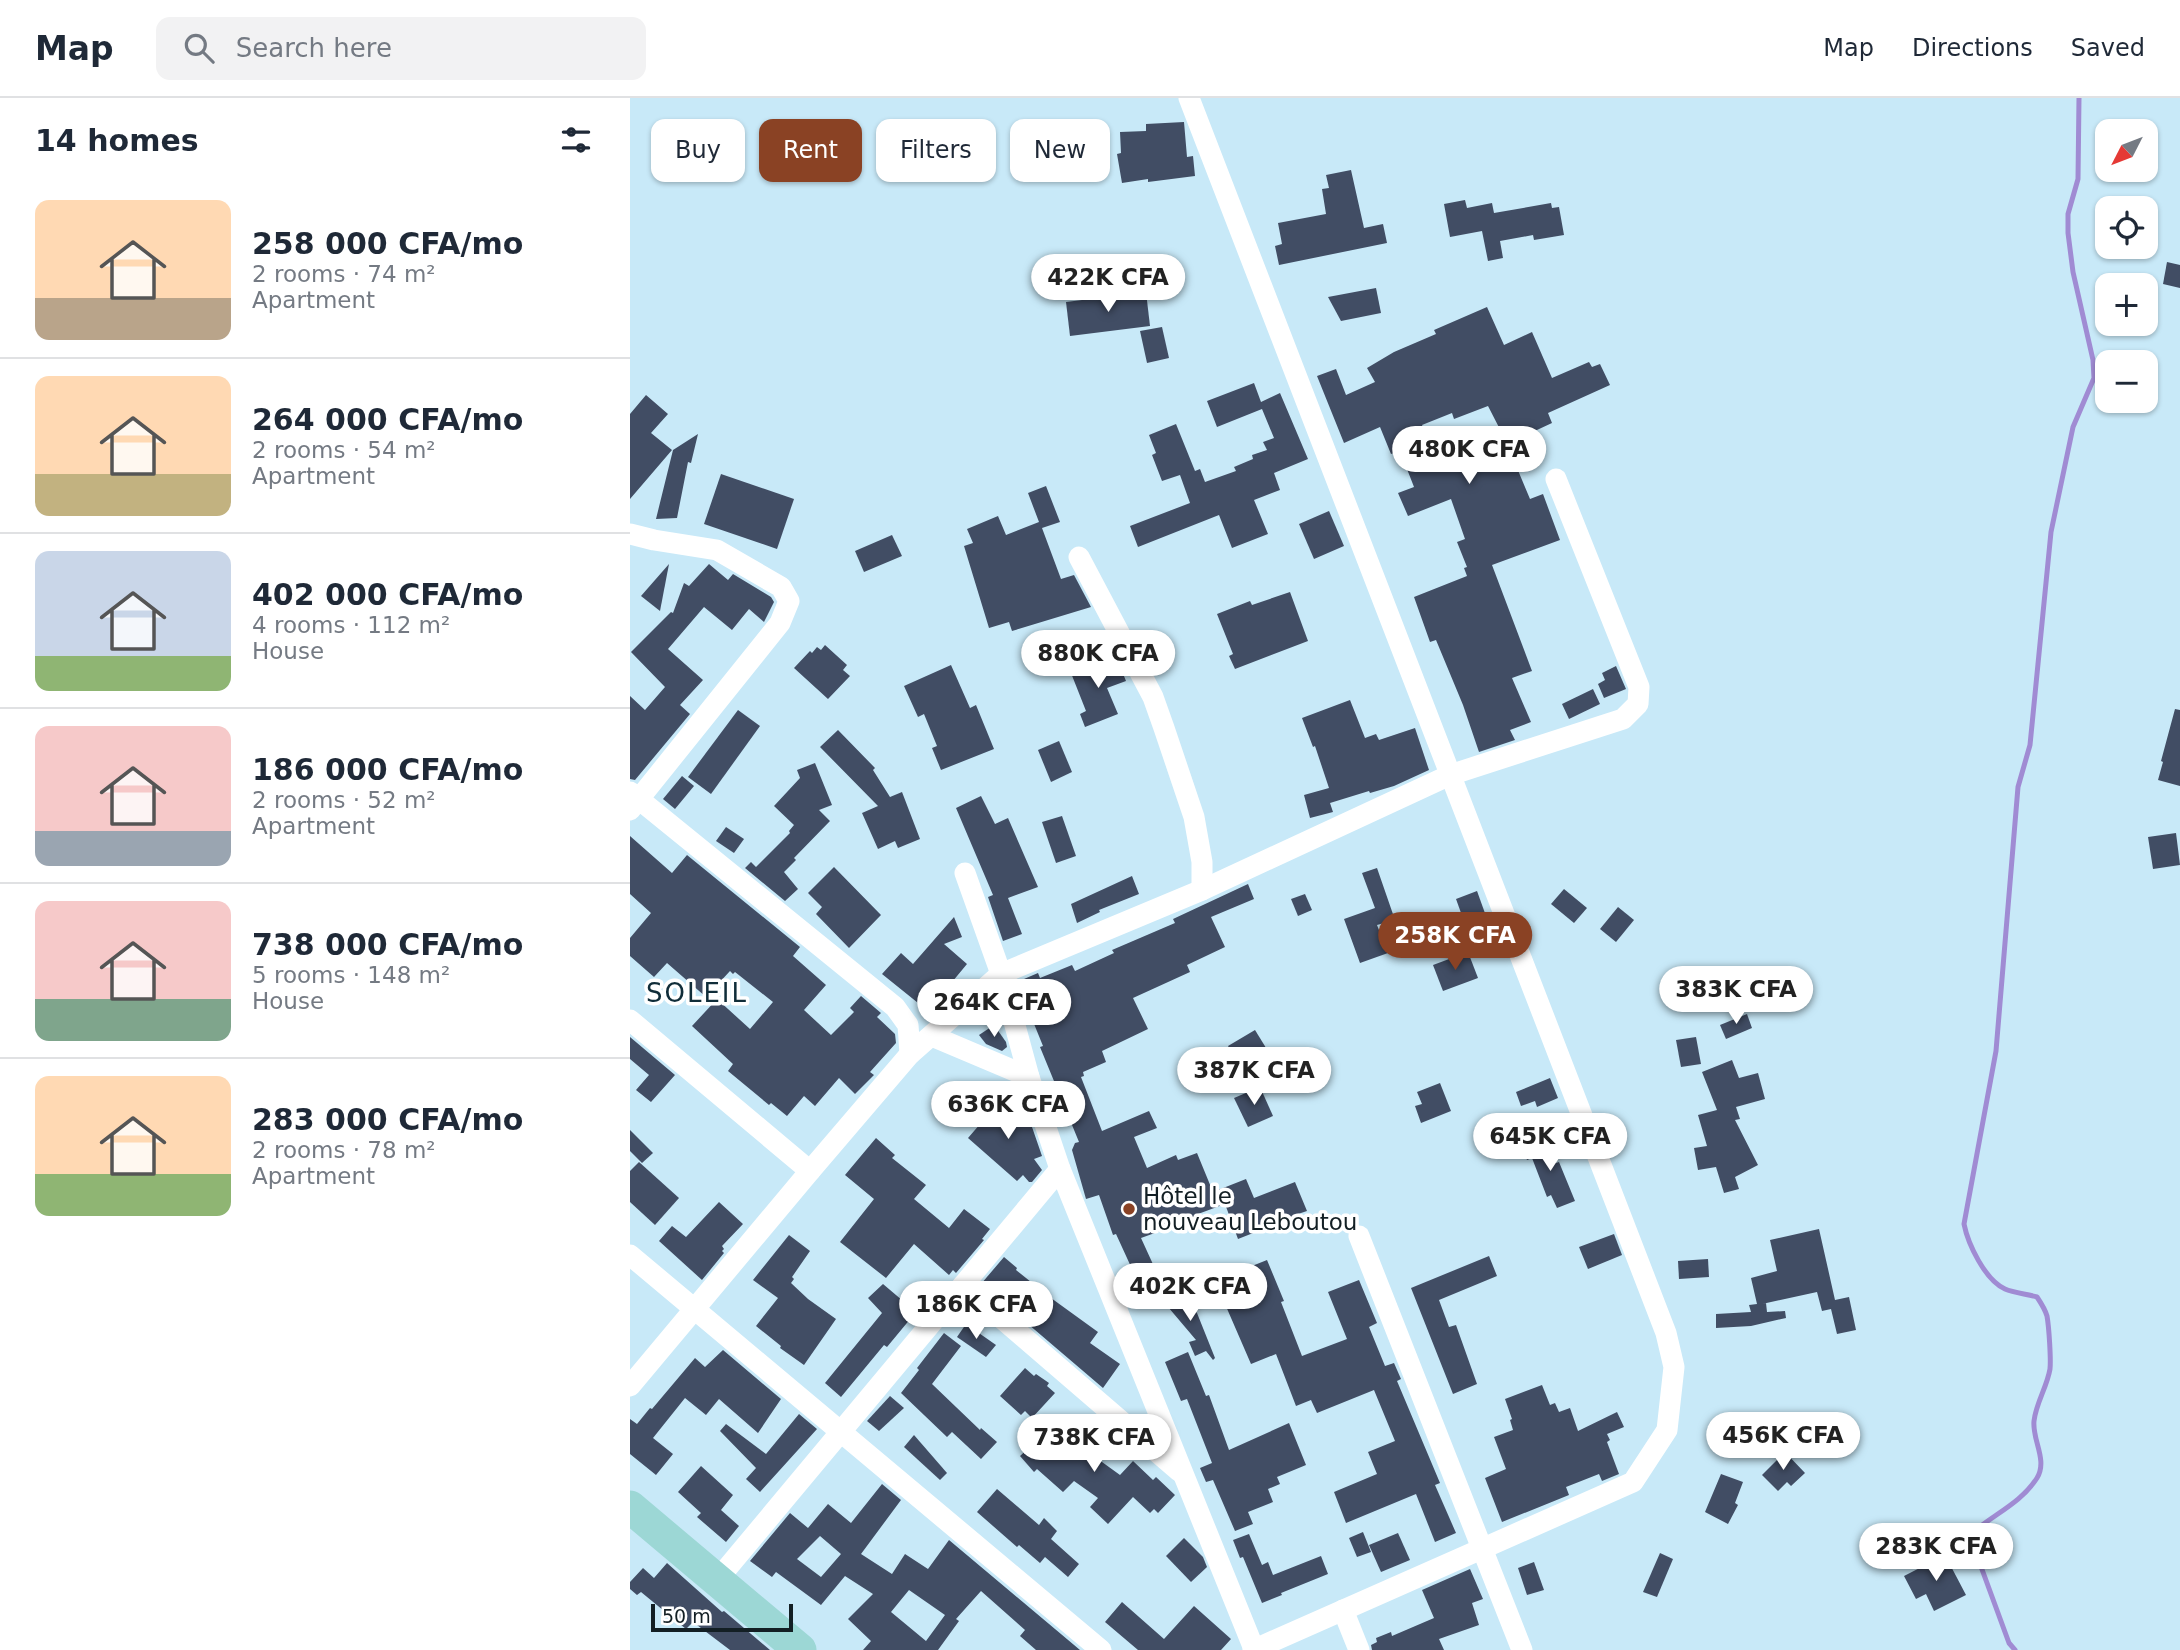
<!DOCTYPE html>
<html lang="en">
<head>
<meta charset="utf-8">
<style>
  :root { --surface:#fff; --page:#f2f2f3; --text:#1f2937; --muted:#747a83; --line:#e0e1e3; --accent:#8a4224 }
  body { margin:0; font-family:"DejaVu Sans",sans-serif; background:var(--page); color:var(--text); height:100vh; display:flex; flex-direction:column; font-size:26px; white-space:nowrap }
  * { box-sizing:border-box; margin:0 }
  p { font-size:23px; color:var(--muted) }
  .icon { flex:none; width:38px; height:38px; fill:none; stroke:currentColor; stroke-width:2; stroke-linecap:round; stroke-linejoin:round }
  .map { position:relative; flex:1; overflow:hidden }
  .side { display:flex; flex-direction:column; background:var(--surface); width:630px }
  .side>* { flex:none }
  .top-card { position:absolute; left:21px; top:21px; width:665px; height:63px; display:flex; gap:14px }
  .needle { width:46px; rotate:228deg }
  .buttons { position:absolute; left:1465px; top:21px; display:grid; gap:14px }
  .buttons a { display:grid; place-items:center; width:63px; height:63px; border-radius:14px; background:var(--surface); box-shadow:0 2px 5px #0004; font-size:35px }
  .scale { position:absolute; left:21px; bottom:18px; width:142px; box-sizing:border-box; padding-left:7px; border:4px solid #131f24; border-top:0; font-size:19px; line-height:24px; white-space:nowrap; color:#131f24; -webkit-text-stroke:5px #fff; paint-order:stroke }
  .price { position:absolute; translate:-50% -60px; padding:0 16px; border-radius:24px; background:#fff; color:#222; font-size:23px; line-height:46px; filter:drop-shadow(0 2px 4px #0008) }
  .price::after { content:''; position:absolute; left:50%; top:42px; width:21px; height:16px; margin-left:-10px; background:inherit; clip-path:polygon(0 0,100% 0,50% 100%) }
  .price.on { background:var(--accent); color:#fff }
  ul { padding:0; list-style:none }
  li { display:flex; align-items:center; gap:21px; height:175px; padding:0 35px }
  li+li { border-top:2px solid var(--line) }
  li span { display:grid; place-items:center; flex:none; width:196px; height:140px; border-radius:14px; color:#555 }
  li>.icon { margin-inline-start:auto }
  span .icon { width:84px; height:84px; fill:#fffc; stroke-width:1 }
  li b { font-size:30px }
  h2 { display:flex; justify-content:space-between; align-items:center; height:84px; padding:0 35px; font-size:30px }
  .pill { padding:0 24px; border-radius:14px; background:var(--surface); box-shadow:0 2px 5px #0004; font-size:24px; line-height:63px }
  .pill.on { background:var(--accent); color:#fff }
  header { display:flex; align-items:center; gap:42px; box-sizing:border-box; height:98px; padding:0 35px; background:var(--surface); border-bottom:2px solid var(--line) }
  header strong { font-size:33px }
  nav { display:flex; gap:38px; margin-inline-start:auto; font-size:24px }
  .search { width:490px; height:63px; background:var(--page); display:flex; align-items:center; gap:18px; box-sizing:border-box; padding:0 24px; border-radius:14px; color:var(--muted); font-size:26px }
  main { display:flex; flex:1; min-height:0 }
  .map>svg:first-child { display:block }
</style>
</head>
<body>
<header>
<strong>Map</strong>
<div class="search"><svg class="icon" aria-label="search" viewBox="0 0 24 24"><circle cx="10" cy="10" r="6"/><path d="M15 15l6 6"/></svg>Search here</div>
<nav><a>Map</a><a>Directions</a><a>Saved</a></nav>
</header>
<main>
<section class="side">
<h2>14 homes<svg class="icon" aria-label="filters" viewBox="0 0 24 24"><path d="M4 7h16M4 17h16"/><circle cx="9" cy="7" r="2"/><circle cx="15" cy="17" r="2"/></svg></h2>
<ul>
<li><span style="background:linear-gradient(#ffd9b3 70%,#b9a48a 0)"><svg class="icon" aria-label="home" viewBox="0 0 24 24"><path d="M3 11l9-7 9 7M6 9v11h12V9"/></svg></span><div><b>258 000 CFA/mo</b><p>2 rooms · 74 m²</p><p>Apartment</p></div></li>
<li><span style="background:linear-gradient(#ffd9b3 70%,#c2b280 0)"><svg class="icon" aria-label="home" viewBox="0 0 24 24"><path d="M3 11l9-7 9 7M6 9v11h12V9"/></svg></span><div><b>264 000 CFA/mo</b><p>2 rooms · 54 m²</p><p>Apartment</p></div></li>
<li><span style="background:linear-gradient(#c9d6e8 75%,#8fb573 0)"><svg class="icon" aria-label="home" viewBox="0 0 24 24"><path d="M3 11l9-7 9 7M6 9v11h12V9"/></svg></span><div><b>402 000 CFA/mo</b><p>4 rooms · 112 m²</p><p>House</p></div></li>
<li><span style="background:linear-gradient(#f6c9c9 75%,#9aa5b1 0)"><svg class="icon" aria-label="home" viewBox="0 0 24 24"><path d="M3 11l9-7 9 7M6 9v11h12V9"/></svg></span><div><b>186 000 CFA/mo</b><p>2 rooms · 52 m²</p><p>Apartment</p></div></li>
<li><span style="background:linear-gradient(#f6c9c9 70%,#7fa58c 0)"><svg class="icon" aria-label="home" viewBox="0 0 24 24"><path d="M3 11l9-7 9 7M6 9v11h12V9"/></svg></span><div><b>738 000 CFA/mo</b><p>5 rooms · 148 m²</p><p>House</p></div></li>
<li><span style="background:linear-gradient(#ffd9b3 70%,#8fb573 0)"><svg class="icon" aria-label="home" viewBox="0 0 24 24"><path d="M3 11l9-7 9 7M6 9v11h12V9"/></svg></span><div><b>283 000 CFA/mo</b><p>2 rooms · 78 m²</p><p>Apartment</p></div></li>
</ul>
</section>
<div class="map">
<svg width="1550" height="1552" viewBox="0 0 1550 1552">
  <rect width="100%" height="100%" fill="#c8e9f8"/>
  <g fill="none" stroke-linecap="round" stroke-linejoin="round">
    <path stroke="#a08bd3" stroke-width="5" d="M1385,1552l-6,-7 -33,-90 -4,-20c22,-19 49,-30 65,-55 11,-18 -5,-38 -3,-57 2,-18 13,-34 16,-52 1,-10 -1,-42 -3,-53 -2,-7 -6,-13 -10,-19 -10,-3 -23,-4 -32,-8 -20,-9 -37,-45 -41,-65l32,-173 22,-264 12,-42 21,-213 22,-105 21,-49 -1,-18 -20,-88 -5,-39v-19l10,-35 1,-81"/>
  </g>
  <g fill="#414d64" fill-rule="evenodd">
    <polygon points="554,24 557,59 563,58 565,78 518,84 518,81 492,85 487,56 491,55 490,34 516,33 516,26"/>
    <polygon points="721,72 734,130 753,126 757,145 649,167 645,148 652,146 648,125 696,116 692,91 699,90 696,77"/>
    <polygon points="835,102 837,110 862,105 864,115 921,105 922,110 929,109 934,137 904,142 903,137 870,143 873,160 858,163 852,133 820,139 814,106"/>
    <polygon points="1537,164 1550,167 1550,190 1533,186"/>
    <polygon points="746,190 751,215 711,223 698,199"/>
    <polygon points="516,194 520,228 440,238 436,204"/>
    <path d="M857,209l17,38 28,-13 20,46 37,-16 3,5 8,-3 10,21 -62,28 4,10 -45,21 23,55 13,-5 17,46 -68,25 40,106 -20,7 19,44 -21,8 5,10 -36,12 -16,-47 -27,-65 -6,2 -16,-45 53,-21 -3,-8 3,-1 -10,-25 8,-3 -14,-40 -43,17 -10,-23 16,-6 -14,-36 -9,3 -11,-27 -36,16 -27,-67 19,-7 10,26 29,-13 -8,-14 27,-16 42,-18 -2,-4zM858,308l19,37 -66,26 -19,-44 30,-12 2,6z"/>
    <polygon points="532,229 539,260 517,265 510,233"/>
    <polygon points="624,285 631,304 650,295 678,361 644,375 650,392 624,402 638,436 602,450 589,417 508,449 500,428 560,405 550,377 532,383 522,357 526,355 519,337 546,326 565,373 570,371 575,384 606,373 604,369 623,361 622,357 637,352 633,344 644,340 632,311 587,329 577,303"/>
    <polygon points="16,297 38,316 21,335 42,352 0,401 0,316"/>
    <polygon points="68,336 61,365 58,364 47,420 26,421 43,352"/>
    <polygon points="91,376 164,401 147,451 74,426"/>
    <polygon points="416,388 430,424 412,430 431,481 444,477 461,509 382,533 379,524 359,530 334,448 343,445 337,431 368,418 376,437 409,424 398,395"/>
    <polygon points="699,413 714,448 684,461 669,426"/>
    <polygon points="262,437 272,458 234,474 225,453"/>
    <polygon points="39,466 30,513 11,498"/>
    <polygon points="79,466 98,482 103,476 141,499 144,504 134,524 119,511 102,532 74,509 38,551 73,582 50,607 60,616 5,682 0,681 0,598 15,612 35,589 1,554 41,514 43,515 54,485 59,488"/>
    <polygon points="660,494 678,543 605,571 599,558 603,556 587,516 620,503 622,507"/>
    <polygon points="195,547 217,567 213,572 220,578 198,601 164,570 180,553 182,555 187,549 191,552"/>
    <polygon points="486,558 496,583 477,590 488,616 455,629 450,616 456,613 441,575"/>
    <polygon points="321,567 340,610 346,607 364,651 311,672 302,650 307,648 294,616 288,619 274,588"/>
    <polygon points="986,568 996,591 974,600 968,586 975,582 972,575"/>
    <polygon points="963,591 970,606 939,621 932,606"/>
    <polygon points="720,602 735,640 746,636 749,642 785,630 799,672 764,688 740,695 739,693 700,705 703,714 680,720 674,697 699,690 685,648 683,649 672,620"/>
    <polygon points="1545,611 1550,612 1550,688 1528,682 1533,664 1531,663"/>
    <polygon points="108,612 130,628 81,696 58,679"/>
    <polygon points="208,632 245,670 243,672 260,699 272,694 290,741 268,750 265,743 248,751 232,715 248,708 190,649"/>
    <polygon points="429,643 442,674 421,684 408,652"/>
    <polygon points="185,665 202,707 189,712 200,723 164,760 166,762 154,774 168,791 155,803 115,770 121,764 126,769 160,735 159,733 164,727 144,708 170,680 167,672"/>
    <polygon points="52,678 64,688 45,711 33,701"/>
    <polygon points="351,698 365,726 378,720 408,789 378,800 392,836 373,843 358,799 363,797 326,710"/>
    <polygon points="432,718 446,758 426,765 412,724"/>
    <polygon points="96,729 114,741 104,755 86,743"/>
    <polygon points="1546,735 1550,767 1523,771 1518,739"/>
    <polygon points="0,738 42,775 57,757 170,849 163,858 196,887 174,912 201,937 224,914 220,910 231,898 251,915 247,919 265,936 266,945 240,974 244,977 225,996 209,980 185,1008 174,998 157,1018 141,1005 139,1007 98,973 103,966 62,928 87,901 120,931 143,904 105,874 103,876 100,873 76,899 37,865 24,879 0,858 0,840 21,815 0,796"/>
    <polygon points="204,769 251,817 219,850 186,816 192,809 178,795"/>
    <polygon points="747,770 765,822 747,827 758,855 730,865 714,821 745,810 732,775"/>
    <polygon points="502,778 509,796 469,812 470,814 447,825 441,806"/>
    <polygon points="618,786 624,801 581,819 595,849 557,867 560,874 503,900 518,931 472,953 476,964 453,974 454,978 451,979 472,1033 519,1013 527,1030 504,1039 517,1070 546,1057 548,1062 567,1055 583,1094 616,1081 624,1100 665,1084 677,1113 668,1116 669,1120 642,1131 641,1128 608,1141 595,1106 568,1116 569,1119 511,1140 527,1175 508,1184 486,1136 483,1137 469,1097 456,1101 442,1052 445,1045 449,1044 410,949 413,948 387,884 408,875 410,880 442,867 445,873 484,855 482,852 545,825 543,821"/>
    <polygon points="934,791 957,810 944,825 921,806"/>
    <polygon points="847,793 856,818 835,826 826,801"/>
    <polygon points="675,796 682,812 668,818 661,801"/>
    <polygon points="988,809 1004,822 986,844 970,831"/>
    <polygon points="324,819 332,839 314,846 337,866 298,913 252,876 271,855 283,866"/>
    <polygon points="838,854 848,880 813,893 803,867"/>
    <polygon points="1117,916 1122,930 1096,941 1090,927"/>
    <polygon points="364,927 376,944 377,949 372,953 356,946 349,937"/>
    <polygon points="625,932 641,958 614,975 598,948"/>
    <polygon points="0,939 45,977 21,1004 6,992 19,977 0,961"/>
    <polygon points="1066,939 1071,966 1051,969 1046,942"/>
    <polygon points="1102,962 1109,980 1128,975 1135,1001 1106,1009 1110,1021 1105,1022 1128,1067 1105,1079 1109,1091 1094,1095 1086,1069 1068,1072 1064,1050 1077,1048 1068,1017 1087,1012 1072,974"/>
    <polygon points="920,980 928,1000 907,1009 905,1003 891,1008 886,994"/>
    <polygon points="810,985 821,1013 791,1025 785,1008 792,1006 787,994"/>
    <polygon points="630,989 643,1018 618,1029 604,1000"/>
    <polygon points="365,1001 369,1001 402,1029 412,1058 404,1061 412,1072 402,1084 399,1084 393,1077 387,1083 338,1040 357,1018 346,1009"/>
    <polygon points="0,1032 23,1055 12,1065 0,1053"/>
    <polygon points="246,1040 265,1057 262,1060 296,1087 284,1101 319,1130 334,1111 360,1131 352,1141 354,1142 326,1175 323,1172 319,1177 284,1146 256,1180 210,1144 244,1101 215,1077"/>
    <polygon points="916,1040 926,1065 929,1064 945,1103 927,1110 921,1097 917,1099 902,1060 897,1062 892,1049"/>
    <polygon points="9,1064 49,1100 25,1127 0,1104 0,1073"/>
    <polygon points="89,1104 113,1126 92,1148 94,1151 92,1153 94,1155 72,1182 29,1143 42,1128 56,1139"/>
    <polygon points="1189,1131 1205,1202 1219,1199 1226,1232 1207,1236 1201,1211 1192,1213 1187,1194 1132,1206 1136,1205 1137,1214 1155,1213 1156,1220 1121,1228 1086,1230 1086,1216 1121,1214 1119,1207 1127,1206 1121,1180 1147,1173 1140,1142"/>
    <polygon points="984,1136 992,1157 958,1171 949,1149"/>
    <polygon points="159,1137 180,1153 162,1179 164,1181 161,1185 178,1201 206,1221 174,1267 150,1250 151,1248 126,1228 148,1200 123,1182"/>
    <polygon points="859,1158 867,1178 809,1202 819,1229 826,1227 847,1286 823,1296 781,1190"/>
    <polygon points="374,1159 387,1170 386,1172 421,1200 468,1234 460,1245 490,1266 473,1290 351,1186"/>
    <polygon points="1078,1161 1079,1179 1049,1181 1048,1163"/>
    <polygon points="637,1162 654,1203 651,1204 672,1258 717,1241 698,1194 729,1182 747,1225 739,1229 755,1268 764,1265 771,1281 767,1283 810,1385 805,1387 826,1435 805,1444 786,1396 716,1425 704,1394 747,1376 738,1354 765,1343 744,1292 687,1315 681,1302 666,1308 646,1256 621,1266 582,1176 609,1165 612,1172"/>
    <polygon points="253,1186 286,1214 257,1249 254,1247 211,1299 195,1285 252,1215 238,1200"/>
    <polygon points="546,1192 567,1215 585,1260 583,1262 576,1253 565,1258 559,1244 566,1242 533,1203"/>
    <polygon points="336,1226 366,1247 356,1259 327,1239"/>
    <polygon points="314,1235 331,1248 302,1286 350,1332 351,1330 367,1344 351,1361 322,1334 317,1339 271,1295 289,1272 287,1270"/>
    <polygon points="93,1252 151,1301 128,1335 89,1301 76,1317 55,1300 23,1340 43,1356 26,1377 0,1356 0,1321 7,1326 20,1310 22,1311 65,1260 75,1269"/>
    <polygon points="558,1254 576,1298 579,1297 599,1352 659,1325 676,1367 647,1379 650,1386 638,1391 643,1404 618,1414 623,1426 605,1433 583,1382 576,1384 570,1370 582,1365 557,1301 551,1303 535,1264"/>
    <polygon points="395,1270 404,1278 406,1276 419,1285 417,1288 425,1295 402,1320 395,1313 391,1317 370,1298"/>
    <polygon points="912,1287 920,1307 925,1305 929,1314 940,1310 948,1333 987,1314 994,1329 977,1336 980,1342 977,1344 989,1376 972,1383 969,1376 936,1389 939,1397 872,1424 855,1380 876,1371 864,1339 883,1332 880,1322 882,1321 875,1301"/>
    <polygon points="260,1298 274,1310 249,1333 237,1323"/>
    <polygon points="169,1316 187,1331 130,1394 116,1381 126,1370 90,1333 96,1326 136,1356"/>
    <polygon points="450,1322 466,1331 454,1351 490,1377 503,1363 523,1382 526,1379 545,1397 528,1415 524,1411 520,1415 503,1399 478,1426 460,1409 468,1400 444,1383 433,1394 407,1371 404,1374 390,1358 420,1330 436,1345"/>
    <polygon points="284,1337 317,1375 310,1382 274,1349"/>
    <polygon points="1155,1354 1175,1375 1161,1388 1157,1384 1148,1393 1132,1377"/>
    <polygon points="71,1368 103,1397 91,1412 109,1428 96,1444 67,1419 71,1415 48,1394"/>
    <polygon points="1091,1376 1113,1384 1105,1405 1108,1407 1098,1426 1075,1414"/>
    <path d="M252,1386l19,16 -40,54 31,20 13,-20 23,15 21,-29 131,110h-44l-16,-14 5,-6 -44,-39 -25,28 3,2 -21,29h-75l8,-9 -23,-22 25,-25 -28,-18 -24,29 -45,-33 -4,5 -22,-16 40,-48 18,15 20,-24 23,19zM190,1438l21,18 -20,23 -24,-18zM279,1492l36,25 -19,26 -35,-29z"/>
    <polygon points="367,1391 409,1427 414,1420 427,1433 421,1441 449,1466 438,1479 415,1459 410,1465 389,1447 387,1449 347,1414"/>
    <polygon points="733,1434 741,1454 727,1459 719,1440"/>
    <polygon points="768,1435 780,1462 751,1474 739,1447"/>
    <polygon points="619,1436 632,1467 638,1464 643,1477 691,1458 698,1476 651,1495 652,1497 632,1505 613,1459 610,1460 603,1442"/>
    <polygon points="554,1440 573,1459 577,1469 561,1484 536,1458"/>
    <polygon points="1030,1455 1043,1461 1027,1499 1013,1494"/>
    <polygon points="1315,1457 1336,1497 1304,1513 1296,1496 1286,1501 1274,1478"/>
    <polygon points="904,1464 914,1492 897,1497 888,1470"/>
    <polygon points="37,1465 92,1514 94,1513 140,1552 100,1552 63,1524 56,1531 11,1494 7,1497 0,1491 0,1484 13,1470 24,1480"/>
    <polygon points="840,1471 853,1501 842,1505 849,1527 809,1541 814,1552 742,1552 741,1547 747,1544 746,1540 761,1534 762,1538 804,1520 792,1492"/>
    <polygon points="492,1504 534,1541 564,1508 601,1541 591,1552 508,1552 475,1524"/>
  </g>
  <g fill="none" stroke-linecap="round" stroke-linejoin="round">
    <g stroke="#fff" stroke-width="21">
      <polyline points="559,0 1036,1235 1044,1269 1037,1332 1003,1384 623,1552"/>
      <polyline points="0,436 24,442 87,452 151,489 159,503 150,525 0,712"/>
      <polyline points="449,459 523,599 534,630 564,719 572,764 572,792"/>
      <polyline points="0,694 265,909 278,927 280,956"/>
      <polyline points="335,775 371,876 399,979 430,1071 624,1551"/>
      <polyline points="0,922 180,1073"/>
      <polyline points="302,938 399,979"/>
      <polyline points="729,1138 892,1552"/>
      <polyline points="0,1157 471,1552"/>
      <polyline points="333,1187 549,1373"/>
      <polyline points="0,1288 180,1073 280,956 371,876 572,792 820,677 993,621 1008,606 1009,589 926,381"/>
      <polyline points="88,1481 430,1071"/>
      <polyline points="713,1512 729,1552"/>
    </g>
    <polyline stroke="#9cd7d5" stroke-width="33" points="0,1409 170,1552"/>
  </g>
  <circle fill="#8a4224" stroke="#fff" stroke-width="2.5" cx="499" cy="1111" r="7"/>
  <g text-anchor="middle" stroke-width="7" stroke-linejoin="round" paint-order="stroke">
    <g font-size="23" fill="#131f24" stroke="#fff" text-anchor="start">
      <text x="513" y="1106">Hôtel le<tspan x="513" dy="26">nouveau Leboutou</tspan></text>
    </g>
    <g font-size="26" letter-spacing="2" fill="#102d39" stroke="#fff">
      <text x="67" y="904">SOLEIL</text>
    </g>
  </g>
</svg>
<div class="buttons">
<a><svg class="needle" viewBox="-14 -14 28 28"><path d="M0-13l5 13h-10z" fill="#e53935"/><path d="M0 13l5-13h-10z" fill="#747a83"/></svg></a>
<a><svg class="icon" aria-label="locate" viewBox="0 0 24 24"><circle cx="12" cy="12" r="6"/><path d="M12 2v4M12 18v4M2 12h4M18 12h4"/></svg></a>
<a>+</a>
<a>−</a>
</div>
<div class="scale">50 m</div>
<b class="price" style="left:478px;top:216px">422K CFA</b>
<b class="price" style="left:839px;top:388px">480K CFA</b>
<b class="price" style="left:468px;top:592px">880K CFA</b>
<b class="price on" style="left:825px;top:874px">258K CFA</b>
<b class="price" style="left:1106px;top:928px">383K CFA</b>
<b class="price" style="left:364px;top:941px">264K CFA</b>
<b class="price" style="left:624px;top:1009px">387K CFA</b>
<b class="price" style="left:378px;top:1043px">636K CFA</b>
<b class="price" style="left:920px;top:1075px">645K CFA</b>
<b class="price" style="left:560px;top:1225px">402K CFA</b>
<b class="price" style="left:346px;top:1243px">186K CFA</b>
<b class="price" style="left:1153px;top:1374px">456K CFA</b>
<b class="price" style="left:464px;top:1376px">738K CFA</b>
<b class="price" style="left:1306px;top:1485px">283K CFA</b>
<div class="top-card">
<a class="pill">Buy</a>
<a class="pill on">Rent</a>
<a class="pill">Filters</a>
<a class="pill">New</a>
</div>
</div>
</main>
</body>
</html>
